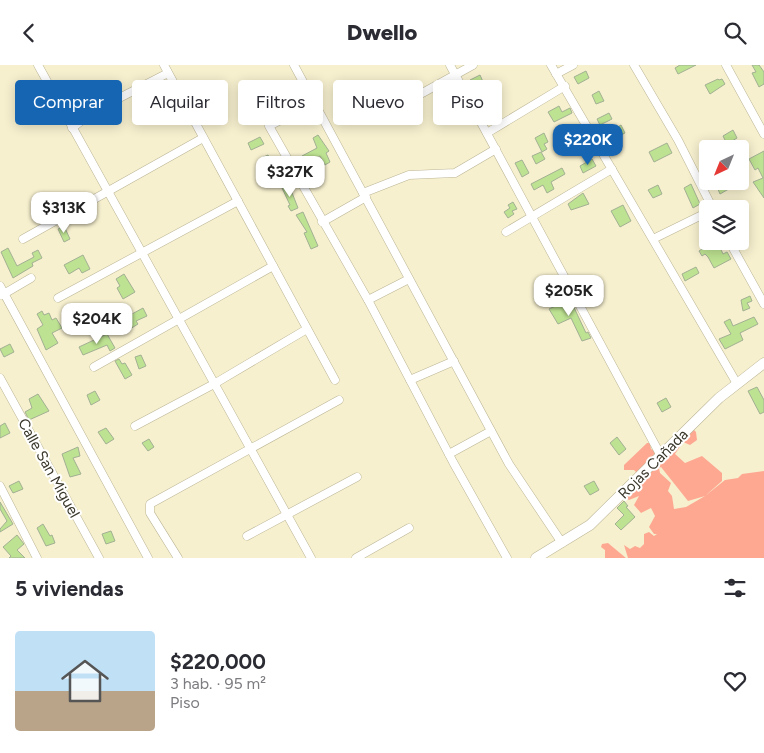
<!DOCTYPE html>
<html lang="es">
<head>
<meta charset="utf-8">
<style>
  :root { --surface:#fff; --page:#f7f7f7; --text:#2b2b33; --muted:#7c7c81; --line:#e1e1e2; --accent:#1565b3 }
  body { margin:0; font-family:Figtree,sans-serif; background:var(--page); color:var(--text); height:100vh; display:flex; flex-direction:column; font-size:19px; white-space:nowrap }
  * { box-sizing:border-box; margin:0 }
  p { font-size:16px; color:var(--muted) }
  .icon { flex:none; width:28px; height:28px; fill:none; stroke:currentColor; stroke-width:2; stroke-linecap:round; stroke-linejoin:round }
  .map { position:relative; height:493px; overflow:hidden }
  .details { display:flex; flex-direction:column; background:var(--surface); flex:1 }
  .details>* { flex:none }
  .top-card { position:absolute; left:15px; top:15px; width:500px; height:45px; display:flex; gap:10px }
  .needle { width:32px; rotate:223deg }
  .tools { position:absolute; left:699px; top:75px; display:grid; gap:10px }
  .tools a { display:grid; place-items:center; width:50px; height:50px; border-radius:5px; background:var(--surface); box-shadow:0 2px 12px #0003; font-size:25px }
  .price { position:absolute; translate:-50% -42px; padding:0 11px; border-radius:10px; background:#fff; color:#222; font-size:16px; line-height:32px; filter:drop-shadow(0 1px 2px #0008) }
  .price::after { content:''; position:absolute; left:50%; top:30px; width:15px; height:11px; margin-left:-8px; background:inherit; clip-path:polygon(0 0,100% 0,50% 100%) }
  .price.current { background:var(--accent); color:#fff }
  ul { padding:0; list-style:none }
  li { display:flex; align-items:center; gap:15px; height:125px; padding:0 15px }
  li+li { border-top:1px solid var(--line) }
  li span { display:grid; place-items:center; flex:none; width:140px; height:100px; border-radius:5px; color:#555 }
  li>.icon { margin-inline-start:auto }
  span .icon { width:60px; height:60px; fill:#fffc; stroke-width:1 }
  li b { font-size:21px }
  h2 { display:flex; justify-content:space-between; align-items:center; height:60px; padding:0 15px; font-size:21px }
  .chip { padding:0 18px; border-radius:5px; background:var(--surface); box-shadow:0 2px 12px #0003; font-size:18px; line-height:45px }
  .chip.current { background:var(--accent); color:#fff }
  header { display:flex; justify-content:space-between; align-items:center; height:65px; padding:0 15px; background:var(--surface); font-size:22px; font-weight:800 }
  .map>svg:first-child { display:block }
</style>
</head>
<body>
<header><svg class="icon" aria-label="back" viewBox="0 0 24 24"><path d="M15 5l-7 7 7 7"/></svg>Dwello<svg class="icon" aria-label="search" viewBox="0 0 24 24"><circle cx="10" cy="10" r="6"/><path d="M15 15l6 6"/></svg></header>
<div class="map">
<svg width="764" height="493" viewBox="0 0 764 493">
  <rect width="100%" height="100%" fill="#f7f0cf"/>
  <g fill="#fea892" fill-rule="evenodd">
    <path d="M692,363l4,4 1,8 -7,5 -7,-3 -8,12 10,9 17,-7 20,17v8l-17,15 20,-16 13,-2 4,-4 22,-3v87h-136l-4,-13 6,4 5,-3 5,2 4,-4v-10l5,-2 5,4 3,-2h-3l-5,-7 6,-11 -4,-8 -10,5 -7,-8 5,-9 -10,4 -7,-4 14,-24 -2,-2h-10v-5l23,-22h3l1,6 5,3zM661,402l27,34 17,-5 -19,11 -12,2 -2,-13 -4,-5 3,-8 -11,-10 -1,-5z"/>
    <polygon points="608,478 626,493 605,493 605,485 601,482 602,479"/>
  </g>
  <g fill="#bde291" stroke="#a2b093">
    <polygon points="680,0 696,0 678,9 675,3"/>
    <polygon points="752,0 759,0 764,7 764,19 759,22 752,8 756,7"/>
    <polygon points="586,6 589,13 578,19 574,12"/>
    <polygon points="480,10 484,19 474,23 470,15"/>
    <polygon points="718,14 719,15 722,14 725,19 710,29 705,20"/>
    <polygon points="599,26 604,36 596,39 592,30"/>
    <polygon points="493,37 500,48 491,52 485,42"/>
    <polygon points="359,39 362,46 352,51 348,44"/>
    <polygon points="559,41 562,47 570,43 572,48 554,57 548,47"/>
    <polygon points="609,48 612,54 600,60 597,54"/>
    <polygon points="621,60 625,68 615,73 611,66"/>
    <polygon points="733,65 737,73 727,79 723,71"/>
    <polygon points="544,68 548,77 544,79 547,84 542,87 535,73"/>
    <polygon points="318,70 329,86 326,88 330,97 325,100 320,91 306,98 302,91 317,83 313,73"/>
    <polygon points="260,72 264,79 251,85 248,78"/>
    <polygon points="667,78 672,88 654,97 649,87"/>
    <polygon points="764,86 764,133 753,117 763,113 758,103 755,105 749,94"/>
    <polygon points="541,87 545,94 536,99 532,91"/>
    <polygon points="268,90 273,101 281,97 284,103 279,106 282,113 265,121 260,111 265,108 264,106 266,105 261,93"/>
    <polygon points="592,94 596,101 583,108 580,101"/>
    <polygon points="522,95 529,108 522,112 515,98"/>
    <polygon points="562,103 565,109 551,117 554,124 547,128 543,120 534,125 531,119"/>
    <polygon points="744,106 748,113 720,129 717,122 728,116 740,116 740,108"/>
    <polygon points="691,119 700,139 693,143 684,123"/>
    <polygon points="289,120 298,143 291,146 288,141 290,140 282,123"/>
    <polygon points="658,120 662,129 653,133 648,125"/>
    <polygon points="583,128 589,139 571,145 568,139"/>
    <polygon points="513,137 517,144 512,146 514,149 508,153 504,147 510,143 508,140"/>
    <polygon points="623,140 631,156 620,162 611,146"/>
    <polygon points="303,147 318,181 311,184 304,168 307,167 296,150"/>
    <polygon points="64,161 70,174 64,177 58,164"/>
    <polygon points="705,176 717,176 723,189 727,187 731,194 714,203 708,192 705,189 702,191 699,186 707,181"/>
    <polygon points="8,183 17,201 34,192 32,188 38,185 42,193 32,198 33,201 13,213 1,187"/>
    <polygon points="83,190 90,204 82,208 79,203 69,209 64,200"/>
    <polygon points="696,202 699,208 685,216 682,209"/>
    <polygon points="124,209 135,227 123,234 117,223 120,221 116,214"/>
    <polygon points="750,231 752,236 747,238 750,243 743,246 741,235"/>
    <polygon points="570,234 586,268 588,267 591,273 582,276 571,253 558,259 549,244"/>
    <polygon points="143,243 147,251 136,256 138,259 122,269 114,255 120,252 121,255"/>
    <polygon points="42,246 44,250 49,248 52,255 56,253 62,263 52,268 58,278 46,285 37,264 43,260 37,249"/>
    <polygon points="754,252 758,259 740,268 743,275 725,284 719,274 731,269 724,257 730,254 733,261"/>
    <polygon points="107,269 115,283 110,286 107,280 83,290 79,282"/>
    <polygon points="10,279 14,287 4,292 0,284"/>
    <polygon points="141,290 146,301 139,304 135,292"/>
    <polygon points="119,294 122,299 125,298 132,310 125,314 115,296"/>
    <polygon points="757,322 764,335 764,347 760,349 748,326"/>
    <polygon points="95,326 100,335 91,340 87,330"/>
    <polygon points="38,329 49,346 29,355 25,347 32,343 29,334"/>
    <polygon points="666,333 671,342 662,347 657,338"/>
    <polygon points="5,358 10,368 0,373 0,361"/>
    <polygon points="106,363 114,374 106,379 98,367"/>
    <polygon points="617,372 626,384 619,390 610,378"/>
    <polygon points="149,374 154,382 148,386 142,378"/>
    <polygon points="78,382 80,391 73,393 81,409 70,412 62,389"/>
    <polygon points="19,416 23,424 13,428 9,421"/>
    <polygon points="594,416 599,425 590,430 584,421"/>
    <polygon points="624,436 628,441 626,442 635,452 621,465 615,459 624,450 617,443"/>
    <polygon points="0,437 13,459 0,467 0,464 7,456 0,444"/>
    <polygon points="43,459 50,471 52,470 55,478 46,481 37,463"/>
    <polygon points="111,466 115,476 106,479 102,469"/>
    <polygon points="17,470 24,479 17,485 25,493 9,493 11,491 3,482"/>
  </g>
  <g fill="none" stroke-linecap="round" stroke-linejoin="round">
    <g stroke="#bbb595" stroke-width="9">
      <g id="minor">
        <polyline points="38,0 311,493"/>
        <polyline points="164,0 335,315"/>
        <polyline points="294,0 509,399 562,478"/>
        <polyline points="450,0 661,391"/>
        <polyline points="551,0 736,317"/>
        <polyline points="634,0 678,75 713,144"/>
        <polyline points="726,0 764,69"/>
        <polyline points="556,9 573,0"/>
        <polyline points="417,31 473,0"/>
        <polyline points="315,38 269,61 368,235 453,397 507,493"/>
        <polyline points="72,63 96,45 168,8"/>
        <polyline points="487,68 565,21"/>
        <polyline points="363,128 409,110 455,108 496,84"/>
        <polyline points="322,157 366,132"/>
        <polyline points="506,167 612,104"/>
        <polyline points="23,174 203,73"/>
        <polyline points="653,174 708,147"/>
        <polyline points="729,176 764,239"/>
        <polyline points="0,221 148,493"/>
        <polyline points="2,230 31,213"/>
        <polyline points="58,233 238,136"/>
        <polyline points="368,235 409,214"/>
        <polyline points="94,302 273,201"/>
        <polyline points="0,313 99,493"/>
        <polyline points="410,315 454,296"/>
        <polyline points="135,361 214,319 307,264"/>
        <polyline points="449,389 491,366"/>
        <polyline points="0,421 37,493"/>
        <polyline points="247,471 357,412"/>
        <polyline points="178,493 150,448 150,439 339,335"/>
        <polyline points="356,493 409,463"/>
      </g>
    </g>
    <g stroke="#bbb595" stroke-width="11">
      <polyline id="major" points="536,493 590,460 719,333 764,298"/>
    </g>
    <use href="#minor" stroke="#fff" stroke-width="8"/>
    <use href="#major" stroke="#fff" stroke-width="10"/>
  </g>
  <g text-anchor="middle" stroke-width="4" stroke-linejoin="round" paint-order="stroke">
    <g font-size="15" fill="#39362a" stroke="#fff">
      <text transform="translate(653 399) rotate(-45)" y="5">Rojas Cañada</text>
      <text transform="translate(49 403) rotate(61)" y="5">Calle San Miguel</text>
    </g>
  </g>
</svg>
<div class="tools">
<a><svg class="needle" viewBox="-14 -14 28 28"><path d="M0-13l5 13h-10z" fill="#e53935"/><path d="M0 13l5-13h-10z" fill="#7c7c81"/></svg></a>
<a><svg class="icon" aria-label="layers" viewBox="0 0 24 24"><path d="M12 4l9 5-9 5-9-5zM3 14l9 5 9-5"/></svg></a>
</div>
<b class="price current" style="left:588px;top:101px">$220K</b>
<b class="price" style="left:290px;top:133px">$327K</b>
<b class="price" style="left:64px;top:169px">$313K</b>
<b class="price" style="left:569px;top:252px">$205K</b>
<b class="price" style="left:97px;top:280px">$204K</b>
<div class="top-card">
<a class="chip current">Comprar</a>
<a class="chip">Alquilar</a>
<a class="chip">Filtros</a>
<a class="chip">Nuevo</a>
<a class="chip">Piso</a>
</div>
</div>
<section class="details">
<h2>5 viviendas<svg class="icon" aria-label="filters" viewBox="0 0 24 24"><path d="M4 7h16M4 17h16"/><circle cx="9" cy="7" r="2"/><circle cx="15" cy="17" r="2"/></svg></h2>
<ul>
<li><span style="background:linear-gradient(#bfe0f5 60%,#b9a48a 0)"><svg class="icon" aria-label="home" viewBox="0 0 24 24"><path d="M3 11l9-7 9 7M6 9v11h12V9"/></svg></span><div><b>$220,000</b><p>3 hab. · 95 m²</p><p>Piso</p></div><svg class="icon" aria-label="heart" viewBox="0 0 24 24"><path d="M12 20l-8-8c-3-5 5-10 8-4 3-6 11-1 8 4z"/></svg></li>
</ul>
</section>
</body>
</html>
